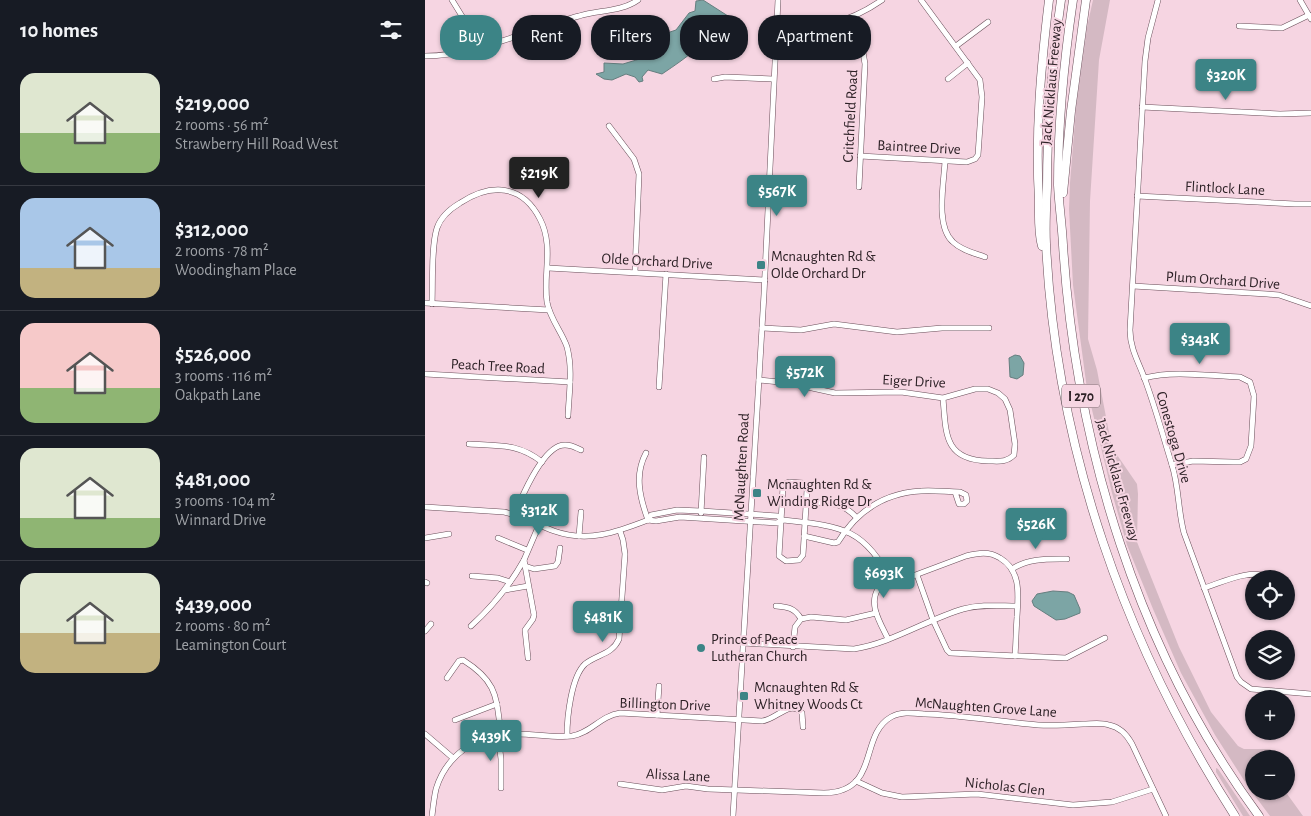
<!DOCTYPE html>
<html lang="en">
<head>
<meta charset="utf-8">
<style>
  :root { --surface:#171b24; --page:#20242c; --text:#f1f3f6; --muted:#9ea1a6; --line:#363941; --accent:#3c8486 }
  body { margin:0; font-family:"Alegreya Sans",sans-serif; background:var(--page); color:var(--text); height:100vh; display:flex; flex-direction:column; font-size:19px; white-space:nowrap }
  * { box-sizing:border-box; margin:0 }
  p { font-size:16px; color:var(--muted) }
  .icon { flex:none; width:28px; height:28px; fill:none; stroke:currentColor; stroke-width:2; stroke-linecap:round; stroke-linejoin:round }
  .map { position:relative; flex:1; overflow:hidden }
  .sheet { display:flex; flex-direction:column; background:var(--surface); width:425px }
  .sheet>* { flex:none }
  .guide { position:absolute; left:15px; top:15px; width:475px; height:45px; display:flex; gap:10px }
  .fabs { position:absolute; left:820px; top:570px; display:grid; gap:10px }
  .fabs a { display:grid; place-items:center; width:50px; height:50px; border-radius:50%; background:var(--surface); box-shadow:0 1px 4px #0004; font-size:25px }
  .price { position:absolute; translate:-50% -42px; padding:0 11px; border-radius:5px; background:var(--accent); color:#fff; font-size:16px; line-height:32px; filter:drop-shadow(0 1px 2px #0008) }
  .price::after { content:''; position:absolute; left:50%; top:30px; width:15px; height:11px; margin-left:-8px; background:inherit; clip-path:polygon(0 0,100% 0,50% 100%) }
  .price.on { background:#222; color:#fff }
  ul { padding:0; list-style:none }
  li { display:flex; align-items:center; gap:15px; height:125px; padding:0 20px }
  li+li { border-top:1px solid var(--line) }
  li span { display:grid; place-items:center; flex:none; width:140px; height:100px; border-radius:15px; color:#555 }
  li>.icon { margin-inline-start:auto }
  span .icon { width:60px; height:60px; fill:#fffc; stroke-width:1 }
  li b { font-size:21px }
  h2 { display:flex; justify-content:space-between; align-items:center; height:60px; padding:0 20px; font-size:21px }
  .pill { padding:0 18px; border-radius:20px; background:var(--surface); box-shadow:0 1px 4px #0004; font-size:18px; line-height:45px }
  .pill.on { background:var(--accent); color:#fff }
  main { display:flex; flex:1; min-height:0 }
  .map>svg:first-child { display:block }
</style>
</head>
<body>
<main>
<section class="sheet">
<h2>10 homes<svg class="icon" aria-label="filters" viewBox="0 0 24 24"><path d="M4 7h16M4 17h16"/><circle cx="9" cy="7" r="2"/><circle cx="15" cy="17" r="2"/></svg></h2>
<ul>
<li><span style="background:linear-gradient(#dfe7d0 60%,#8fb573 0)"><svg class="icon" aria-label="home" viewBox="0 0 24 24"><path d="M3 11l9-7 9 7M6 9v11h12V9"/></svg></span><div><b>$219,000</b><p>2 rooms · 56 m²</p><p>Strawberry Hill Road West</p></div></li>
<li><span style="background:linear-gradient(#a9c7e8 70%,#c2b280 0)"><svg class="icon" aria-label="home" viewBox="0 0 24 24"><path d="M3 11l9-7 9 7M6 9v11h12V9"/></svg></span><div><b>$312,000</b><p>2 rooms · 78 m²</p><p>Woodingham Place</p></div></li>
<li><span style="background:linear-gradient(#f6c9c9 65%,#8fb573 0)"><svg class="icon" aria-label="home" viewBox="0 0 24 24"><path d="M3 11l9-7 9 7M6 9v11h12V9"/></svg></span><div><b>$526,000</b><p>3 rooms · 116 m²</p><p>Oakpath Lane</p></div></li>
<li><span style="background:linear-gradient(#dfe7d0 70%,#8fb573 0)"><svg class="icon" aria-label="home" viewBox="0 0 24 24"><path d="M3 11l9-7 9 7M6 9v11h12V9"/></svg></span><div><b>$481,000</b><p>3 rooms · 104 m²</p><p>Winnard Drive</p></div></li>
<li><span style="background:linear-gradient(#dfe7d0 60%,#c2b280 0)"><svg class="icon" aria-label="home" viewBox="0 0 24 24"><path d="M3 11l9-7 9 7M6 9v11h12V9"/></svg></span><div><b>$439,000</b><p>2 rooms · 80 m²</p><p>Leamington Court</p></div></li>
</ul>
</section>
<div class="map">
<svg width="886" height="816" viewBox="0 0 886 816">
  <rect width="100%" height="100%" fill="#f6d5e2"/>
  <g fill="#d4b9c3">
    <polygon points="668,0 685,0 674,60 665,201 663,339 672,370 686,443 690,452 712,484 713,494 712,542 754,647 786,712 813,746 819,749 845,749 848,752 849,759 829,759 829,791 860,791 878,816 845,816 824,788 790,735 756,673 728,609 702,545 687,493 662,389 648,285 644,209 645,183 651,108 662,27"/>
    <polygon points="791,768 793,769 825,816 818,816 791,772"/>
  </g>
  <g fill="#7ca5a5" stroke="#657e7f">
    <path d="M278,0l25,16c-19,25 -39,40 -66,58l-14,-4 -6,7 1,4 -4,1 -4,-5 -9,-3 -14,6 -8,-1 -8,-5 8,-2v-9l19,1 30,-9 17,-23 6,-2 13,-17 6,-2 1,-10z"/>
    <polygon points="590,355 595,356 599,363 598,375 592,379 585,377 584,358"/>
    <polygon points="628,591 643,592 649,595 655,609 655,613 640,619 631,620 609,606 607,601 612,594"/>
  </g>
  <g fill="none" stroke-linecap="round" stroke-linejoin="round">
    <g stroke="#684d58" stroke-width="6">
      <g id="minor">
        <polyline points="27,0 48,34 53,48"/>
        <path d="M733,0l-10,38 -3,23 -15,269c0,18 8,31 14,47 11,29 19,59 28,88 7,22 6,46 12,68l53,144 4,5 10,7 60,5"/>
        <polyline points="875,0 886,19"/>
        <polyline points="425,19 438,52 440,64 434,187"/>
        <polyline points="814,26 857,28 884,15"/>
        <path d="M351,31c40,-1 73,-8 106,-31"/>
        <polyline points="531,46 563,22"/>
        <path d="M0,56c49,0 106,-27 154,-40 19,-6 42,-4 59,-16"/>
        <polyline points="289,79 300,77 348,79"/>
        <polyline points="523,79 543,63"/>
        <polyline points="717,107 855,114 886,113"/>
        <polyline points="184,126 209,159 214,174 210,272"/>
        <polyline points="435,156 542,162 550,159 553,155 557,97 555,80 496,0"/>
        <path d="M520,161c-1,22 -10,65 8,81 8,8 21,11 32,15"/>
        <polyline points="712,196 870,204 886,204"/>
        <polyline points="123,268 340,280"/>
        <polyline points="708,286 842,294 854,295 886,306"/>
        <polyline points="0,303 124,310"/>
        <path d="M7,304c1,-22 -1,-57 5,-76 4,-12 13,-19 23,-25 31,-20 62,-19 80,16 14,27 3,55 7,83 3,17 15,30 20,45 6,22 2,46 1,69"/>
        <polyline points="337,328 376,330 409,324 472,332 517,328 564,328"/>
        <polyline points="0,374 145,382"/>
        <path d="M719,378c31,-8 65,-2 96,-1l10,5 4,14 -3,50 -5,13 -6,3h-7l-40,-1 -21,4"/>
        <path d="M334,380l30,3 46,10 66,-1 42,6 32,-9h13l10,4 7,6 5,11 5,34 -1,11c-8,8 -16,6 -26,6 -44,-1 -42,-27 -45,-63"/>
        <polyline points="234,387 241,274"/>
        <path d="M44,444c30,2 49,-1 73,18"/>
        <path d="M221,453c-12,22 -6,45 2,67"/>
        <polygon points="364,482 378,483 382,490 378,555 374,560 361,561 354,556 358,487 361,483"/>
        <path d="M381,502c21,1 35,-1 50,15"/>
        <path d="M0,507l79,5c18,4 33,13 50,19 34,12 63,1 94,-11l8,1 24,-4 97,6 5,-3c56,6 83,6 110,63"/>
        <polyline points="276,513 279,457"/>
        <path d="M90,514c7,-18 25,-60 44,-68 8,-3 16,1 22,4"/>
        <polyline points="223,520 226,515 252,510 276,511 353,516 357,520"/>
        <polyline points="154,536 156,512"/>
        <path d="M379,536l30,7 4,-1c19,-31 46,-49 83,-51 13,-1 26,1 39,1l6,3 1,6 -3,3h-5l-4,-12"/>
        <polyline points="0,538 24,534"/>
        <polyline points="73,538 102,550"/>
        <polyline points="100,566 109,569 130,566 133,562 135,548"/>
        <path d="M587,569c17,-11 35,-10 55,-10"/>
        <polyline points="492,575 508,620 522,650 525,653 641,658 680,638"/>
        <polyline points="47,576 73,578 85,582"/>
        <polyline points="0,582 2,583"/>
        <path d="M779,588c22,-7 44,-19 67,-11"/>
        <polyline points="80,590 103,586"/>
        <path d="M351,606c12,1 19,2 25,13"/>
        <polyline points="160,610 196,612"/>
        <path d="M46,626c21,-19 39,-41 53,-66"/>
        <polyline points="0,631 6,624"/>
        <path d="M463,639c-7,-15 -20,-34 -10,-50l88,-33c12,-3 23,-5 34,2 22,13 18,38 17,59 -1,13 -1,26 -2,39"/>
        <path d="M318,643l111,6c38,-6 72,-29 109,-40 18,-5 36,-3 54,-3"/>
        <polyline points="368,647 370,627 376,619 386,617 421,620 451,613"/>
        <polyline points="103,658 100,630 108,619 109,615 99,560 114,525"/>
        <path d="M22,678l12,-17 4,-1c35,22 33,37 38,74"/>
        <polyline points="232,715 234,686"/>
        <polyline points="30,720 72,704"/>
        <polyline points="0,734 28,758"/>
        <polyline points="73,735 76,759 76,788"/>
        <path d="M142,736c0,-18 4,-59 18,-72 12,-10 27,-9 34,-25l6,-85 -2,-14 -3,-9"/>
        <polyline points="431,781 457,793 477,797 552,794 648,805 687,802 728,789"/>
        <path d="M195,784l42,6 24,-4 22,3 116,4c57,-1 34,-57 67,-76 10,-6 23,-4 34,-3 38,1 75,8 113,11 15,1 30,0 45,-1 8,0 18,-2 26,1 11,2 18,10 23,19l34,72"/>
        <path d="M7,816c1,-9 2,-18 4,-27 10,-33 40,-55 75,-55 20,-1 41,4 61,2 19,-3 28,-20 48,-23l142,8c14,-1 28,-22 40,-8l1,14"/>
        <polyline points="308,816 339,294 353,0"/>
      </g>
    </g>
    <g stroke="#684d58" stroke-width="9">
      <g id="highway">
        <path d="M636,0c-9,63 -14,125 -14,188 -1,19 -2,37 -1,56 10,204 79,401 189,572"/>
        <path d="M648,0c-9,61 -15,123 -15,185 1,20 4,40 5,60 13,202 75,407 196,571"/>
        <polyline points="638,193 646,111 661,0"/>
        <path d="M617,246c-4,-14 -3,-31 -3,-46 -4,-67 2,-134 10,-200"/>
      </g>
    </g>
    <use href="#minor" stroke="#fff" stroke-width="5"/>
    <use href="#highway" stroke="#fff" stroke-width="8"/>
  </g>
  <g fill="#3c8486" stroke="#f6d5e2" stroke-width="2">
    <rect x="331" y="260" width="10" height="10" rx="2.5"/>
    <rect x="327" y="488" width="10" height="10" rx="2.5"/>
    <circle cx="276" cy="648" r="5"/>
    <rect x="314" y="691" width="10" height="10" rx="2.5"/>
  </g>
  <g text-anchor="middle" stroke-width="4" stroke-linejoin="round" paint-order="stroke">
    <rect fill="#f6d5e2" stroke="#6a585f" stroke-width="1" x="637" y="384.5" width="38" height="23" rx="4"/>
    <g font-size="14" font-weight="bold" fill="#2e2227">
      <text x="656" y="401">I 270</text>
    </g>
    <g font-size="15" fill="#2e2227" stroke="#f6d5e2">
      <text transform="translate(626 82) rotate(-85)" y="5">Jack Nicklaus Freeway</text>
      <text transform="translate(425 116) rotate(-87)" y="5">Critchfield Road</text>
      <text transform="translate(494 147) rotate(3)" y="5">Baintree Drive</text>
      <text transform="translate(800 188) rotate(3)" y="5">Flintlock Lane</text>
      <text transform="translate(232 261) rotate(3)" y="5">Olde Orchard Drive</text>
      <text transform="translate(798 280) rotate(4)" y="5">Plum Orchard Drive</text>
      <text transform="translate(73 366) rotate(3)" y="5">Peach Tree Road</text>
      <text transform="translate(489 381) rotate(3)" y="5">Eiger Drive</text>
      <text transform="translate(749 437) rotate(74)" y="5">Conestoga Drive</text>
      <text transform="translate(316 467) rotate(-87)" y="5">McNaughten Road</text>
      <text transform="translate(693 480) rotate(74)" y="5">Jack Nicklaus Freeway</text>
      <text transform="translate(240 704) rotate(2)" y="5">Billington Drive</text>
      <text transform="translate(561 707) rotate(4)" y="5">McNaughten Grove Lane</text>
      <text transform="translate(253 775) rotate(3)" y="5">Alissa Lane</text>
      <text transform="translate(580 786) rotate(6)" y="5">Nicholas Glen</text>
    </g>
    <g font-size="15" fill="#2e2227" stroke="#f6d5e2" text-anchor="start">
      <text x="346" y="261">Mcnaughten Rd &amp;<tspan x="346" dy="17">Olde Orchard Dr</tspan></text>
      <text x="342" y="489">Mcnaughten Rd &amp;<tspan x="342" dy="17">Winding Ridge Dr</tspan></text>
      <text x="286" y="644">Prince of Peace<tspan x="286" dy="17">Lutheran Church</tspan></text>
      <text x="329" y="692">Mcnaughten Rd &amp;<tspan x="329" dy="17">Whitney Woods Ct</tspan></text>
    </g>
  </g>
</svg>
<div class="fabs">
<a><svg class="icon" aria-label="locate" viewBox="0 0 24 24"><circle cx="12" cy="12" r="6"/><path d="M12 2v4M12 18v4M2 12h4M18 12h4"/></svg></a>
<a><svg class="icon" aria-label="layers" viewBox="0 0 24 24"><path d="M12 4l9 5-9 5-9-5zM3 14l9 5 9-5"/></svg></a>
<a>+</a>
<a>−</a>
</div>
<b class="price" style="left:801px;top:101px">$320K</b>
<b class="price on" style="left:114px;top:199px">$219K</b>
<b class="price" style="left:352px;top:217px">$567K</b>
<b class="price" style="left:775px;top:365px">$343K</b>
<b class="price" style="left:380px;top:398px">$572K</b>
<b class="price" style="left:114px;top:536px">$312K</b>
<b class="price" style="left:611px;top:550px">$526K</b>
<b class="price" style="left:459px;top:599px">$693K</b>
<b class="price" style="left:178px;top:643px">$481K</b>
<b class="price" style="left:66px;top:762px">$439K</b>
<div class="guide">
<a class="pill on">Buy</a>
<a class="pill">Rent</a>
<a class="pill">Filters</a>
<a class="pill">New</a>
<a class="pill">Apartment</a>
</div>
</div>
</main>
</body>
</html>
